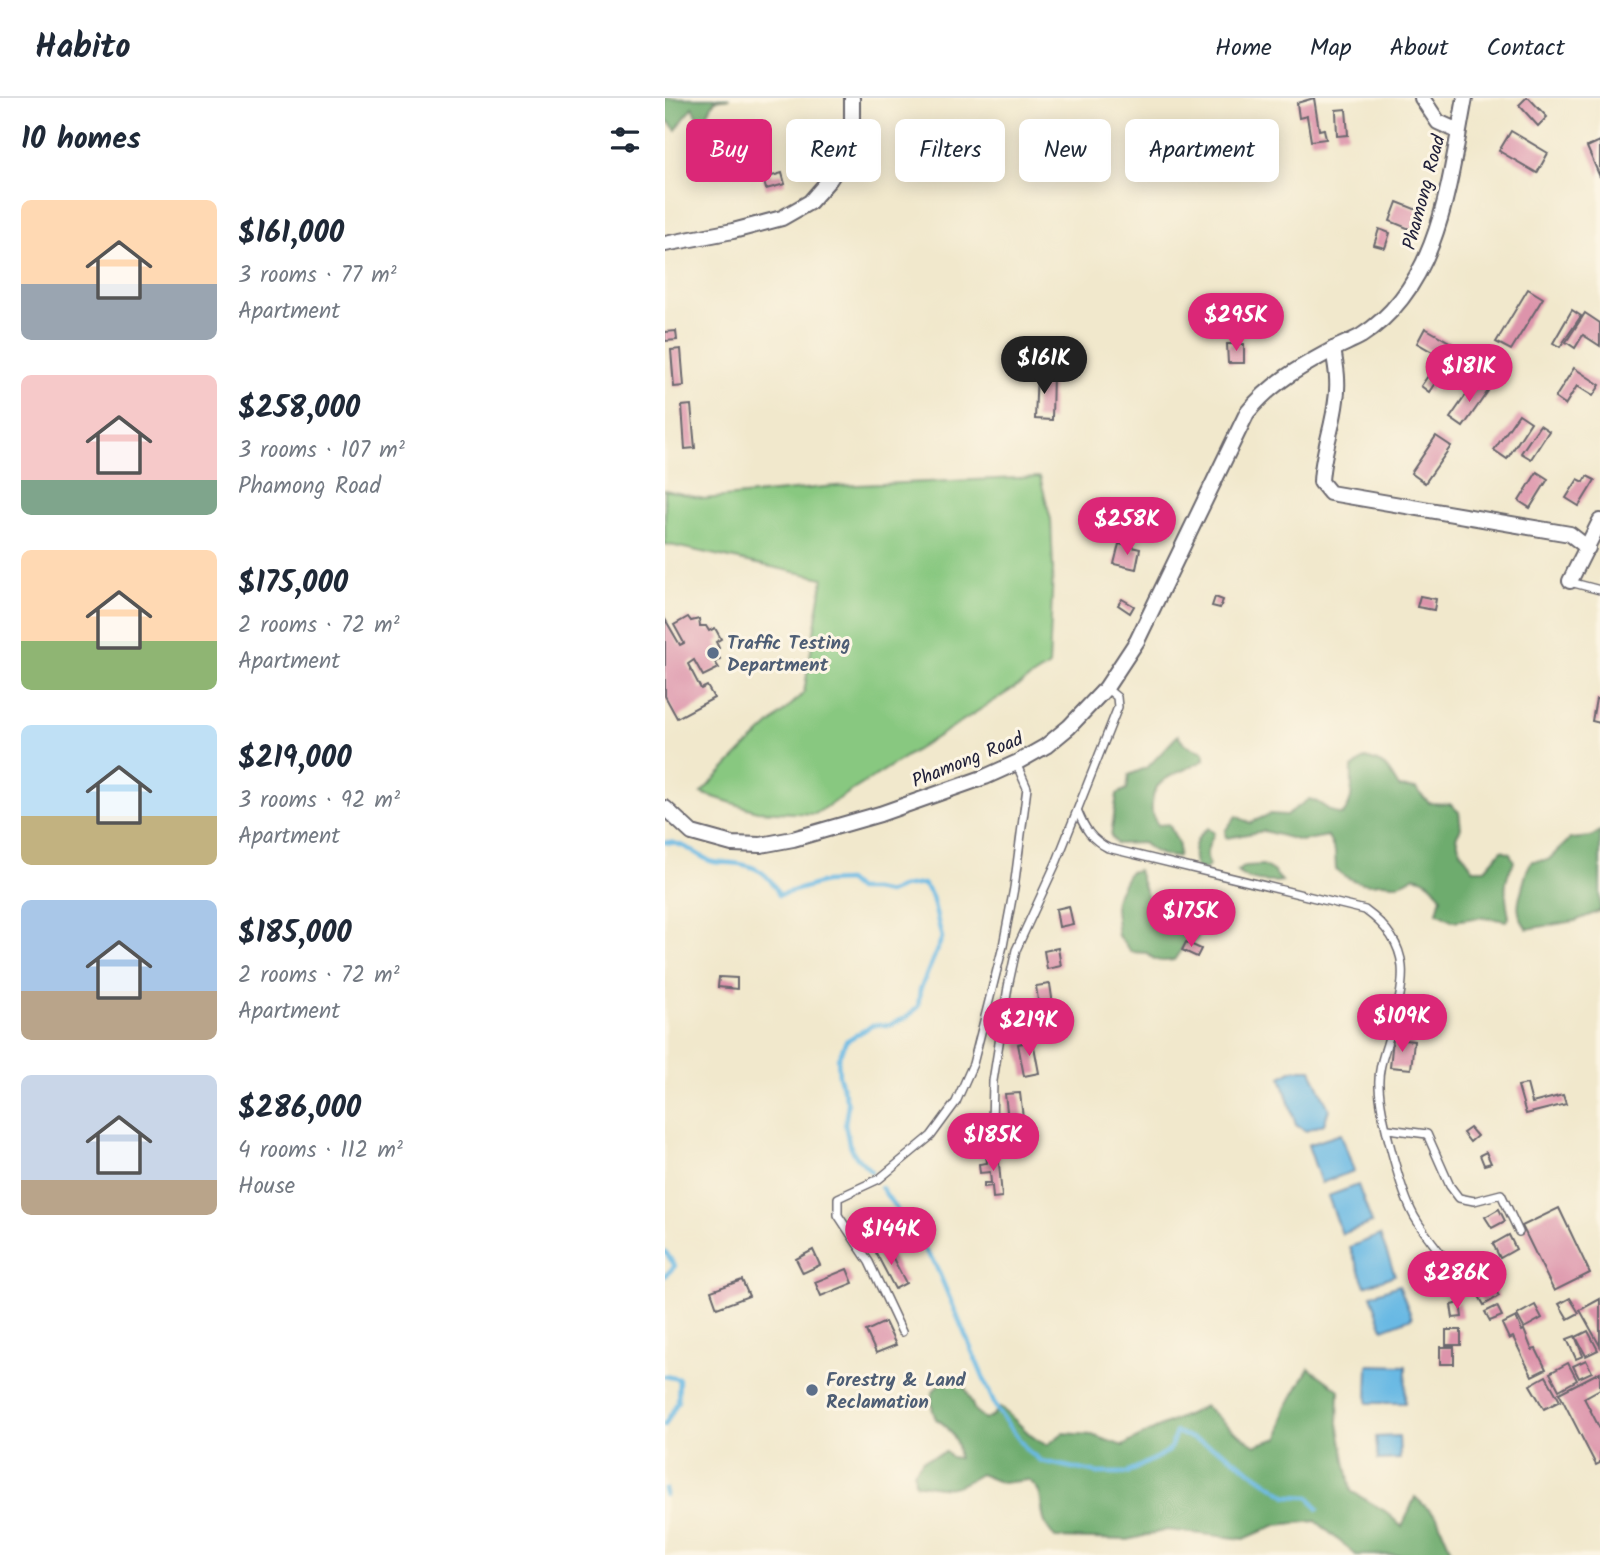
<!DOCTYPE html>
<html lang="en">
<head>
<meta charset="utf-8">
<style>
  :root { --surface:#fff; --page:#f2f2f3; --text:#1f2937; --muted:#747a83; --line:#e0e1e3; --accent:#db2777 }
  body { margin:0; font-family:Kalam,sans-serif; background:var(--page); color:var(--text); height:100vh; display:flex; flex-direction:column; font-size:26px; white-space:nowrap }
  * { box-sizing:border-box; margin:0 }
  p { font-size:23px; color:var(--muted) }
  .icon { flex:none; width:38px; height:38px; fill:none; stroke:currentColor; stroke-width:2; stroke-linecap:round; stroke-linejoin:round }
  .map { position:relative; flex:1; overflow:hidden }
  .drawer { display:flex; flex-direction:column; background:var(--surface); width:665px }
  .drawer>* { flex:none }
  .hud { position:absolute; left:21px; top:21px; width:665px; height:63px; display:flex; gap:14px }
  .price { position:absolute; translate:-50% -60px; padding:0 16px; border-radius:24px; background:var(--accent); color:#fff; font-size:23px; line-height:46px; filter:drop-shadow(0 2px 4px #0008) }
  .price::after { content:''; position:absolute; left:50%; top:42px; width:21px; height:16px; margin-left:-10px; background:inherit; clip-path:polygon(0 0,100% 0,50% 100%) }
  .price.active { background:#222; color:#fff }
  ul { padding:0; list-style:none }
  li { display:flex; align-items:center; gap:21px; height:175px; padding:0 21px }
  li span { display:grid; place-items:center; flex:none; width:196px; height:140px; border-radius:10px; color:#555 }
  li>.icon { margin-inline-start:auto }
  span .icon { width:84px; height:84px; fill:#fffc; stroke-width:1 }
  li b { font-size:30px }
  h2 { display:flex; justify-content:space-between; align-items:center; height:84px; padding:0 21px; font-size:30px }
  .pill { padding:0 24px; border-radius:10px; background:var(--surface); box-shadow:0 4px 18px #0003; font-size:24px; line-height:63px }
  .pill.active { background:var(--accent); color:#fff }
  header { display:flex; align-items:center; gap:42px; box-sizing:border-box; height:98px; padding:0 35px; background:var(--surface); border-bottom:2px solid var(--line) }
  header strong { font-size:33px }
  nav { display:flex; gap:38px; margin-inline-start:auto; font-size:24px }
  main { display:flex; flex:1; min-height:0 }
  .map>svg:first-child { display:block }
</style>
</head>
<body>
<header>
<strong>Habito</strong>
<nav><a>Home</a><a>Map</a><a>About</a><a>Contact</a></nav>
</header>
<main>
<section class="drawer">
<h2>10 homes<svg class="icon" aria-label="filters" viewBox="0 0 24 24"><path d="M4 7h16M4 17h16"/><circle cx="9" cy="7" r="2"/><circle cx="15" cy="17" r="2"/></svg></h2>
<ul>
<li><span style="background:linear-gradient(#ffd9b3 60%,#9aa5b1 0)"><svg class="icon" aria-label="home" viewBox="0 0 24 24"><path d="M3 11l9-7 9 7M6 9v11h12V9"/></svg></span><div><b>$161,000</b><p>3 rooms · 77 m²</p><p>Apartment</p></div></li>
<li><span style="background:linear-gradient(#f6c9c9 75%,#7fa58c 0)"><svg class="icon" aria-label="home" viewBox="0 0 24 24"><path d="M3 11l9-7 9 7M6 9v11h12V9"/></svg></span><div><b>$258,000</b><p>3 rooms · 107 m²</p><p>Phamong Road</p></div></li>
<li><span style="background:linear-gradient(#ffd9b3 65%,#8fb573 0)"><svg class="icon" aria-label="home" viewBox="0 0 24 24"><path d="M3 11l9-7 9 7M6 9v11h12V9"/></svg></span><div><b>$175,000</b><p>2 rooms · 72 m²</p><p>Apartment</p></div></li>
<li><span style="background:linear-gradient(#bfe0f5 65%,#c2b280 0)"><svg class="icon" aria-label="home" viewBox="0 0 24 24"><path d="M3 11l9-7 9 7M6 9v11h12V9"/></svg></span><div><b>$219,000</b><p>3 rooms · 92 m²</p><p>Apartment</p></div></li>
<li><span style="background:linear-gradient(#a9c7e8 65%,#b9a48a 0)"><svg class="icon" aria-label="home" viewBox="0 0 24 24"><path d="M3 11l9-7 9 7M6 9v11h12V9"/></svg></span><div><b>$185,000</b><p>2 rooms · 72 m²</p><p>Apartment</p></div></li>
<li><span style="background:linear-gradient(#c9d6e8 75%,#b9a48a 0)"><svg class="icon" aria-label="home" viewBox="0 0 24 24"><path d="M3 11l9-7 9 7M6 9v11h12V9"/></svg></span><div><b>$286,000</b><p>4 rooms · 112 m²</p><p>House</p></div></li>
</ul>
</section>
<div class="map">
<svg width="935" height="1457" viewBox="0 0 935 1457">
  <rect width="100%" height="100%" fill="#fcf5e5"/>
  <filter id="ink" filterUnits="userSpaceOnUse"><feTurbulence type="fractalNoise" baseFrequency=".0143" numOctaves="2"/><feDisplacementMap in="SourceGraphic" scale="14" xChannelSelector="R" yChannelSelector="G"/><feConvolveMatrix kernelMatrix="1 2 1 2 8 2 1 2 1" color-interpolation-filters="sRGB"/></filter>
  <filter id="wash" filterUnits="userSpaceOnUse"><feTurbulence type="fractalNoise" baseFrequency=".00686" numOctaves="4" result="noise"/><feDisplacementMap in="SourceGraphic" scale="28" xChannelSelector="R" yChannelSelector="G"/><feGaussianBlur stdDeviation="1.57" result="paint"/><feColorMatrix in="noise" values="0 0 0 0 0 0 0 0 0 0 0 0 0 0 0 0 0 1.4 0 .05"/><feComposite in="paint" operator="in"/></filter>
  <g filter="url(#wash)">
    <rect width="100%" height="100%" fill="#f1e8cc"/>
    <polygon fill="#88c880" stroke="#55755e" stroke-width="2" points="375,379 386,422 388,471 384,568 150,716 92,713 36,695 81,649 139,595 158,480 0,446 0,392 39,401 170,388"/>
    <g fill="#6eac6e" stroke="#486754" stroke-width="2">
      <polygon points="0,0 65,0 50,2 37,26 27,9 11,32 0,20"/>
      <path d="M513,637c6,13 14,12 26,17v8c-20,13 -52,15 -52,44 -1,9 1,14 6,21l11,-1 10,21 -1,12c-15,0 -23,-4 -35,-14l-26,1 -6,-8 6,-42 10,-5 2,-14 19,-8z"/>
      <path d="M700,660c23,6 22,10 34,29l17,2 13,14 21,1 9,8 2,16 -5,9 4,13 13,19h12l17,-19 8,3 4,9c-12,20 -9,33 -5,55l-3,4 -23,-4 -30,4 -16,-9 4,-15c-7,-11 -13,-18 -27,-21 -11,9 -18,9 -31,7 -4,-1 -6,1 -11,1 -14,0 -25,-5 -36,-14l-1,-18 -7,-16 -27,5 -37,-10 -38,7 -1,-7 11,-15 14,7 20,-9 16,1 23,-16c14,3 19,14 33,16 13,-13 9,-30 10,-47z"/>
      <path d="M543,730l6,5c-5,13 -10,18 -5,32l-4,5 -9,-2c-5,-15 -2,-30 12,-40z"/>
      <path d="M935,733v80l-25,10 -48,8c-14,-19 -8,-28 -3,-48 2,-8 3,-13 8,-20l16,-1 22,-21 21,-2z"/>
      <path d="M598,767l10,6 9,10c-14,2 -36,1 -45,-10l9,-5z"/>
      <path d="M473,772c9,32 21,57 59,55l4,8 -9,12 -6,-2 -12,17c-12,2 -19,2 -27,-7l-16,-1 -13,-16 -3,-27v-10l14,-27z"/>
      <path d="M644,1270l30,22 -1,33 13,68 34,20 17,16 13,-30 22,20 16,38h-97l-40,-34 -40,4 -32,14 -77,-9 -39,10 -73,-2c-3,-5 -8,-10 -10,-15 -6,-16 1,-31 -17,-43l-26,3 -22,-9c-29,18 -32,15 -65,9l-1,-11 9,-12 23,-8 5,5 7,1c1,-16 -7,-31 -22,-39 -10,-24 -4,-31 16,-44l9,3 14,33 10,8 7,-3 8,-8c17,10 28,30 47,37l16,-12 29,2 31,11c26,-16 55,-26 82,-40l26,23 24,16 24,-7 6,-28z"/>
    </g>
    <g fill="#69b9e4" stroke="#466e90" stroke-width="2">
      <polygon points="628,972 646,972 664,1011 659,1026 641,1033 631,1027 616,979"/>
      <polygon points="676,1036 689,1073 656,1085 643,1047"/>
      <polygon points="693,1087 707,1125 677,1136 663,1098"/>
      <polygon points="715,1137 730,1177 700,1188 685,1149"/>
      <polygon points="734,1187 747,1220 718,1231 706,1197"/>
      <polygon points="703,1267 741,1268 740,1305 702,1305"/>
      <polygon points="734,1338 735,1361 713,1362 711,1339"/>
    </g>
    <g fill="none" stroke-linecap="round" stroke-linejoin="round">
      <g stroke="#69b9e4" stroke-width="4.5">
        <path d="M0,744c18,0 30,12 45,19 7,3 15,1 22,2 24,2 37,10 47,32l45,-13 23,-1 10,9h16l15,3 14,-6 21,-3 9,13 10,41 -22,52 -2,17 -11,10 -18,8h-16l-27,16 -8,17 1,18 9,28 -3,20 4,19 6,12 16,16"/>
        <polyline points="216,1089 271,1168 332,1312 362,1352 376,1363 432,1375 462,1375 504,1353 511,1334 557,1353 622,1398 644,1399 653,1411"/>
        <polyline points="0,1153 10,1168 0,1178"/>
        <polyline points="0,1278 14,1281 13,1303 0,1327"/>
        <polyline points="0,1391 0,1397"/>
      </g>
    </g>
    <g id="blocks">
      <g fill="#dd94ab">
        <polygon points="649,0 654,32 659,31 661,41 646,43 642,18 634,20 632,5"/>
        <polygon points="861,0 864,0 882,19 873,28 854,7"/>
        <polygon points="681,11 683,37 672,38 671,12"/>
        <polygon points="846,33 883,55 872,75 834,53"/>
        <polygon points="935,43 935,79 922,49"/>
        <polygon points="104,71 107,78 117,75 120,86 101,91 96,73"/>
        <polygon points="732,104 755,113 747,132 725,123"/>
        <polygon points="714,131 725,135 720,150 709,147"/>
        <polygon points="863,191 878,200 846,252 831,244"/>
        <polygon points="907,212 916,218 895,249 888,245"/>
        <polygon points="920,215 935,225 935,248 918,237 910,250 901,244"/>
        <polygon points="760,230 786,245 778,260 752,245"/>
        <polygon points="11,233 12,242 0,243 0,234"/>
        <polygon points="562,246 579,246 579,265 563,265"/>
        <polygon points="16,251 19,288 9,289 6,252"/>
        <polygon points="772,265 780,270 764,294 756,288"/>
        <polygon points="909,270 935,287 928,298 912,288 900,307 890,300"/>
        <polygon points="372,274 388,274 387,322 370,321"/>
        <polygon points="810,284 823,293 798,329 785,320"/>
        <polygon points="26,307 30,350 20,351 17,308"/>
        <polygon points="854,316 866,324 842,361 829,352"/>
        <polygon points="875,327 884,333 866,361 856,355"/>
        <polygon points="771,338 786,348 760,385 746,375"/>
        <polygon points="872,374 883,381 865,410 854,403"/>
        <polygon points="922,378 930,382 914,408 901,400 913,381 919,384"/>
        <polygon points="452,408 467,413 460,436 445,431"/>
        <polygon points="454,446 475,451 471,471 449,466"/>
        <polygon points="755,498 771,501 769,512 752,509"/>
        <polygon points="550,499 558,502 555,510 547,508"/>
        <polygon points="457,501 469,508 465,515 453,507"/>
        <polygon points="23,519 26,523 34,521 35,528 41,528 44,533 50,530 56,541 51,544 54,550 50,552 55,561 50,564 54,570 38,578 29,562 23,566 36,591 42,588 49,600 12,620 0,598 0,521 15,547 19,545 9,527"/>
        <polygon points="931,601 935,601 935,625 927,623"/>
        <polygon points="404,808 408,826 394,829 391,811"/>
        <polygon points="521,844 536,851 532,859 517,852"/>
        <polygon points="393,850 396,868 382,871 379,853"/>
        <polygon points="54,879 72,880 72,891 53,889"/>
        <polygon points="385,886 390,921 376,923 371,888"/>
        <polygon points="728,941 749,943 746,971 725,969"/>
        <polygon points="368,943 374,975 359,978 353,946"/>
        <polygon points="862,986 867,1005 898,997 901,1006 861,1016 853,988"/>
        <polygon points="355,995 359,1028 344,1030 340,996"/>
        <polygon points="805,1030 812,1038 805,1044 798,1035"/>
        <polygon points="333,1054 337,1099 328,1100 327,1088 319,1089 319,1085 326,1085 325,1074 315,1075 314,1066 322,1065 321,1055"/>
        <polygon points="821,1054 826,1065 819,1067 815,1057"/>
        <polygon points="894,1110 925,1175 889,1193 857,1128"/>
        <polygon points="834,1111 840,1123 827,1130 820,1119"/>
        <polygon points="844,1137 851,1151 835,1160 828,1146"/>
        <polygon points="221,1147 241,1185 230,1191 210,1153"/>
        <polygon points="148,1152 155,1167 138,1175 131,1161"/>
        <polygon points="182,1171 188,1185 156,1198 150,1184"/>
        <polygon points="77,1182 84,1198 52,1210 46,1193"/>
        <polygon points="824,1183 834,1198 819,1207 810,1191"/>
        <polygon points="905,1200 914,1215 903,1221 894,1206"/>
        <polygon points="935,1201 935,1248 915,1212"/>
        <polygon points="795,1205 797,1219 788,1220 786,1207"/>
        <polygon points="870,1207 877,1220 859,1230 852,1217"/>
        <polygon points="832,1208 837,1218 825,1223 820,1214"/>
        <polygon points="851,1219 857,1233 859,1232 867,1252 871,1251 881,1271 867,1278 848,1239 844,1241 837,1226"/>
        <polygon points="220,1224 231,1247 211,1255 201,1233"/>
        <rect x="781" y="1232" width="15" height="15"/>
        <polygon points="923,1233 933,1252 921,1258 911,1239"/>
        <polygon points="910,1238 918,1258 911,1261 902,1241"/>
        <rect x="775" y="1249" width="14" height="17"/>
        <polygon points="921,1262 927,1274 914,1280 908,1268"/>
        <polygon points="903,1265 912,1282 894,1292 885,1275"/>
        <polygon points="935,1274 935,1291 919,1300 935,1331 935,1365 931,1367 894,1295"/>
        <polygon points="881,1278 895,1303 879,1311 865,1287"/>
      </g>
    </g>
  </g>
  <g filter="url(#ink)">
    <use href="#blocks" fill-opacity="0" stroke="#6a676e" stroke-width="2"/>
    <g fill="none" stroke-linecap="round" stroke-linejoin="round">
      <g stroke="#6a676e" stroke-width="10">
        <g id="service">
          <polyline points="905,484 935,492"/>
          <path d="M413,714c7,17 13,27 30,36l257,62c54,39 38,78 22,134 -4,13 -9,27 -8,42 1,28 20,98 32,124 7,16 20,30 30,44"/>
          <polyline points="327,1027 328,983 343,889 351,852 392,763 453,609 452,599 441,590"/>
          <polyline points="723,1031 762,1036 785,1088 794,1100 809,1103 836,1096 854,1134"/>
          <polyline points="237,1234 204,1164 173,1117 173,1100 214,1081 266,1038 291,1004 308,966 338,848 349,790 362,690 351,665"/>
        </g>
      </g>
      <g stroke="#6a676e" stroke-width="18">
        <g id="minor">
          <polyline points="757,0 773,24 793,33"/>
          <polyline points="0,146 68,133 117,120 145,104 165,81 187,46 187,0"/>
          <path d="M668,251c3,17 6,33 3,51 -3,28 -14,54 -15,82l9,11 240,41 18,14"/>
          <polyline points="905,483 935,423"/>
          <path d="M0,710l27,25 40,11 29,1 32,-6 87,-25 105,-37 31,-14 30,-17 23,-19 37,-39 31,-47 110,-228c23,-29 53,-46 85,-63 9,-5 20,-9 29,-14 79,-50 88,-154 104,-238"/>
        </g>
      </g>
      <use href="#service" stroke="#fff" stroke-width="7"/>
      <use href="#minor" stroke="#fff" stroke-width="14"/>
    </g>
  </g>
  <g fill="#5c6f8a" stroke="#fcf5e5" stroke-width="2.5">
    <circle cx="48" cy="555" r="7"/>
    <circle cx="147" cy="1292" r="7"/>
  </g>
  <g text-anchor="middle" stroke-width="6" stroke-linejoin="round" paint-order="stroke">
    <g font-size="19" fill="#22223b" stroke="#fcf5e5">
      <text transform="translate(758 94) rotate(-75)" y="7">Phamong Road</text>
      <text transform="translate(302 661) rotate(-22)" y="7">Phamong Road</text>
    </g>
    <g font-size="19" font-weight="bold" fill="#4e5e75" stroke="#fcf5e5" text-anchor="start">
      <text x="62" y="551">Traffic Testing<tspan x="62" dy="22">Department</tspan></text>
      <text x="161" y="1288">Forestry &amp; Land<tspan x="161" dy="22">Reclamation</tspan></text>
    </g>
  </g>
</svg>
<b class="price" style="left:571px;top:255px">$295K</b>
<b class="price active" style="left:379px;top:298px">$161K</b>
<b class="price" style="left:804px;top:306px">$181K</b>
<b class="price" style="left:462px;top:459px">$258K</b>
<b class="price" style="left:526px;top:851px">$175K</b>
<b class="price" style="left:737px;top:956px">$109K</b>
<b class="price" style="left:364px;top:960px">$219K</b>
<b class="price" style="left:328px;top:1075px">$185K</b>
<b class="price" style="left:226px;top:1169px">$144K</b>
<b class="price" style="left:792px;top:1213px">$286K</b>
<div class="hud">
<a class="pill active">Buy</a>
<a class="pill">Rent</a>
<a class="pill">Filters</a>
<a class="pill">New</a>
<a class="pill">Apartment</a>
</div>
</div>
</main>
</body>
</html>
